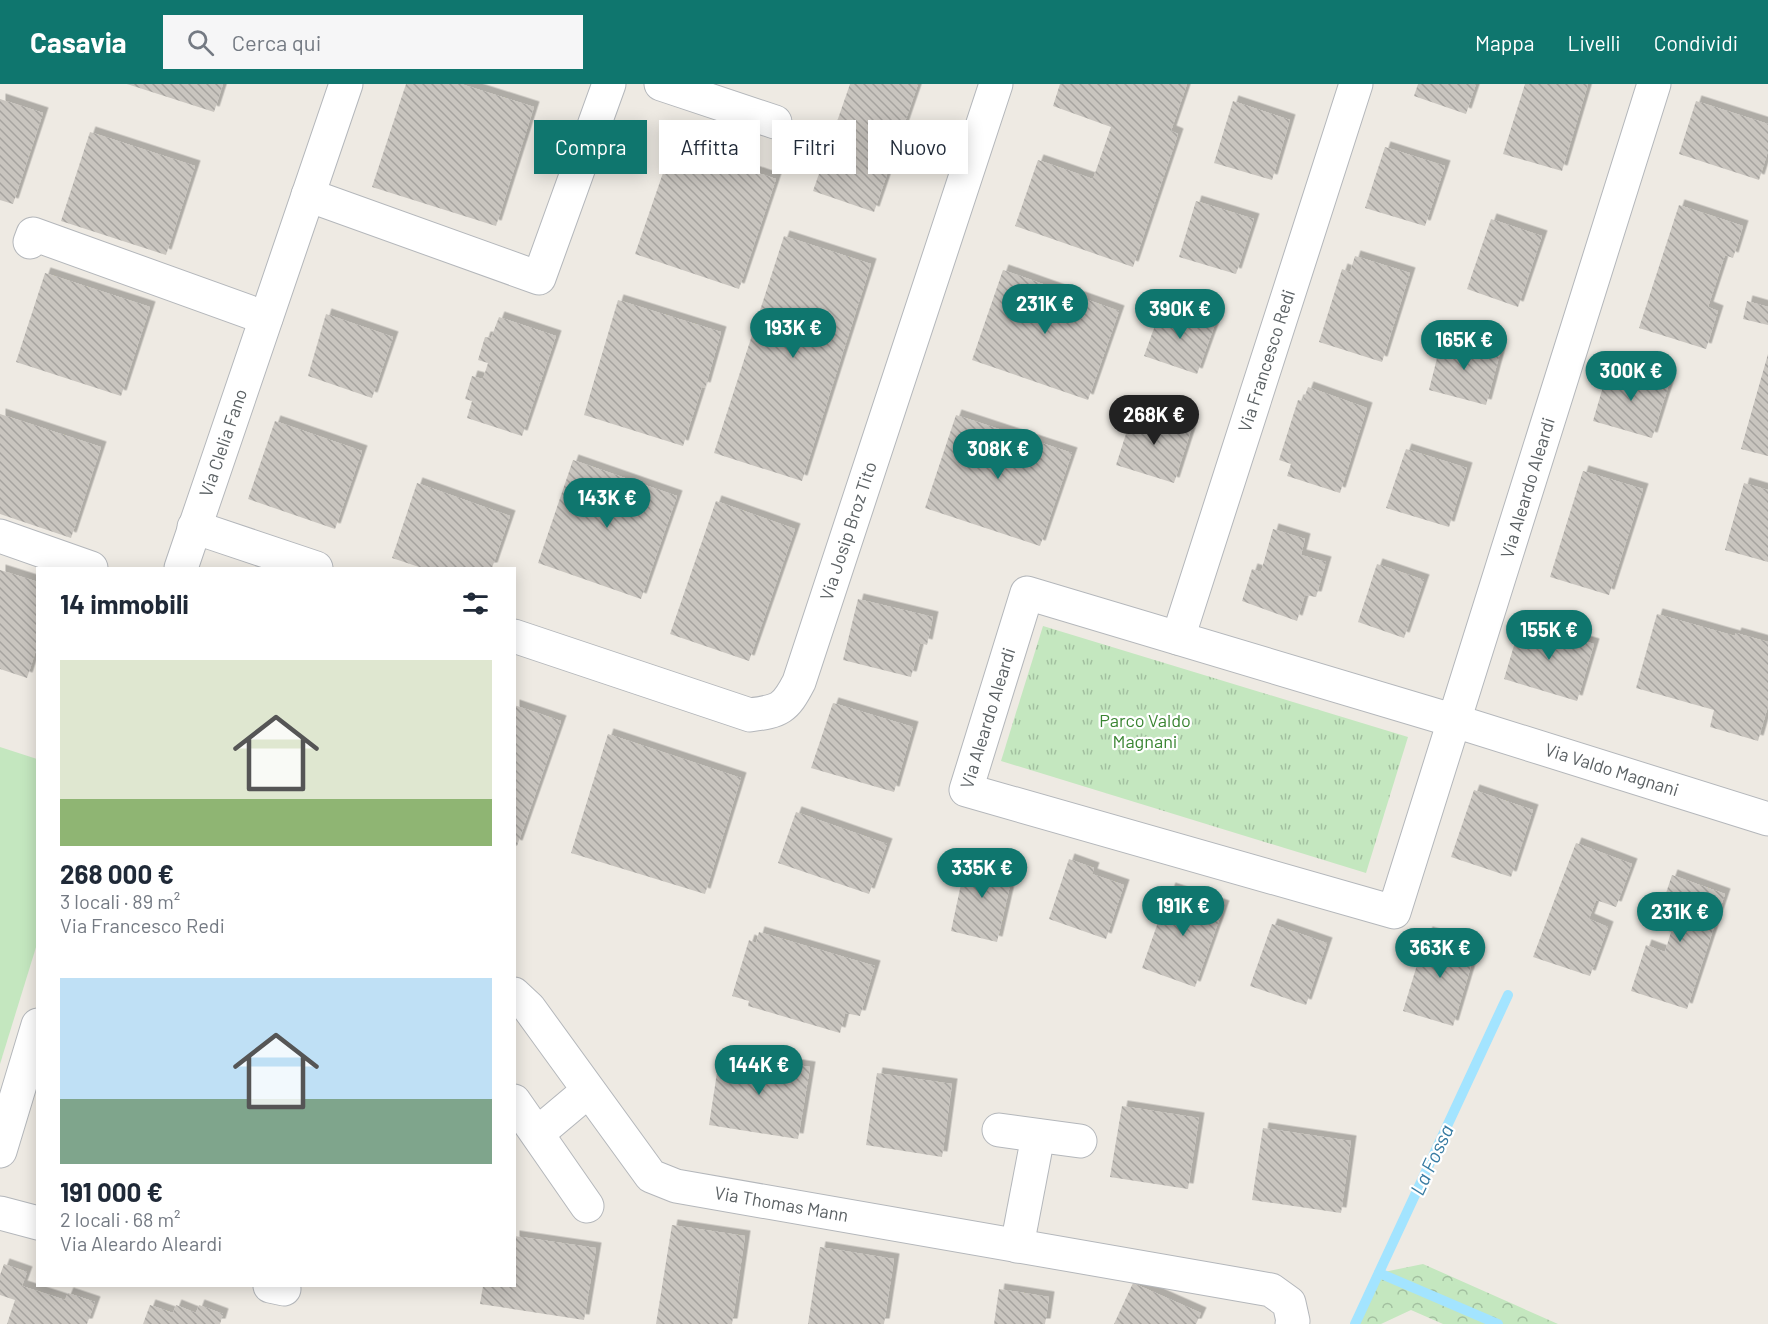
<!DOCTYPE html>
<html lang="it">
<head>
<meta charset="utf-8">
<style>
  :root { --surface:#fff; --page:#f6f6f7; --text:#1f2937; --muted:#747a83; --accent:#0f766e }
  body { margin:0; font-family:Barlow,sans-serif; background:var(--page); color:var(--text); height:100vh; display:flex; flex-direction:column; font-size:22px; white-space:nowrap }
  * { box-sizing:border-box; margin:0 }
  p { font-size:20px; color:var(--muted) }
  .icon { flex:none; width:33px; height:33px; fill:none; stroke:currentColor; stroke-width:2; stroke-linecap:round; stroke-linejoin:round }
  .map { position:relative; flex:1; overflow:hidden }
  .drawer { position:absolute; left:36px; top:483px; width:480px; height:720px; display:flex; flex-direction:column; background:var(--surface); border-radius:0px; box-shadow:0 3px 15px #0003 }
  .drawer>* { flex:none }
  .banner { position:absolute; left:534px; top:36px; width:570px; height:54px; display:flex; gap:12px }
  .price { position:absolute; translate:-50% -51px; padding:0 14px; border-radius:21px; background:var(--accent); color:#fff; font-size:20px; line-height:39px; filter:drop-shadow(0 2px 3px #0008) }
  .price::after { content:''; position:absolute; left:50%; top:36px; width:18px; height:14px; margin-left:-9px; background:inherit; clip-path:polygon(0 0,100% 0,50% 100%) }
  .price.on { background:#222; color:#fff }
  ul { padding:0; list-style:none }
  li { display:grid; align-content:center; gap:12px; height:318px; padding:0 24px }
  li span { display:grid; place-items:center; height:186px; border-radius:0px; color:#555 }
  li>.icon { margin-inline-start:auto }
  span .icon { width:108px; height:108px; fill:#fffc; stroke-width:1 }
  li b { font-size:26px }
  h2 { display:flex; justify-content:space-between; align-items:center; height:72px; padding:0 24px; font-size:26px }
  .pill { padding:0 21px; border-radius:0px; background:var(--surface); box-shadow:0 3px 15px #0003; font-size:21px; line-height:54px }
  .pill.on { background:var(--accent); color:#fff }
  header { display:flex; align-items:center; gap:36px; box-sizing:border-box; height:84px; padding:0 30px; background:var(--accent); color:#fff }
  header strong { font-size:28px }
  nav { display:flex; gap:33px; margin-inline-start:auto; font-size:21px }
  .search { width:420px; height:54px; background:var(--page); display:flex; align-items:center; gap:15px; box-sizing:border-box; padding:0 21px; border-radius:0px; color:var(--muted); font-size:22px }
  .map>svg:first-child { display:block }
</style>
</head>
<body>
<header>
<strong>Casavia</strong>
<div class="search"><svg class="icon" aria-label="search" viewBox="0 0 24 24"><circle cx="10" cy="10" r="6"/><path d="M15 15l6 6"/></svg>Cerca qui</div>
<nav><a>Mappa</a><a>Livelli</a><a>Condividi</a></nav>
</header>
<div class="map">
<svg width="1768" height="1240" viewBox="0 0 1768 1240">
  <defs>
    <pattern id="forest-crowns" width="20" height="18" patternUnits="userSpaceOnUse" patternTransform="scale(1.5)"><rect width="20" height="18" fill="#c4e7bf"/><path d="M2 6a3 3 0 1 1 6 0M12 15a3 3 0 1 1 6 0" fill="none" stroke="#a2bf9f"/></pattern>
    <pattern id="park-tufts" width="24" height="20" patternUnits="userSpaceOnUse" patternTransform="scale(1.5)"><rect width="24" height="20" fill="#c4e7bf"/><path d="M3 7l-1-3M5 7V3M7 7l1-3M15 17l-1-3M17 17v-4M19 17l1-3" fill="none" stroke="#a2bf9f"/></pattern>
    <pattern id="building-back-hatch" width="6" height="6" patternUnits="userSpaceOnUse" patternTransform="scale(1.5)"><rect width="6" height="6" fill="#c9c5bf"/><path d="M-1 5l2 2M0 0l6 6M5-1l2 2" fill="none" stroke="#a6a39f"/></pattern>
    <filter id="shadow"><feDropShadow dx="5.5" dy="-5.5" stdDeviation="0" flood-color="#0004"/></filter>
  </defs>
  <rect width="100%" height="100%" fill="#eeeae3"/>
  <polygon fill="url(#forest-crowns)" points="1423,1180 1558,1240 1443,1240 1411,1226 1381,1240 1354,1240 1379,1189"/>
  <polygon fill="url(#park-tufts)" points="1043,542 1408,653 1366,789 1001,677"/>
  <polygon fill="#c4e7bf" points="0,663 37,675 37,860 0,980"/>
  <g fill="none" stroke-linecap="round" stroke-linejoin="round">
    <g stroke="#a3e4ff" stroke-width="10">
      <polyline points="1379,1189 1498,1240"/>
      <polyline points="1355,1240 1508,911"/>
    </g>
  </g>
  <g fill="url(#building-back-hatch)" filter="url(#shadow)">
    <polygon points="127,0 223,0 214,28"/>
    <polygon points="406,0 461,0 534,23 496,142 372,103"/>
    <polygon points="850,0 918,0 874,128 813,107"/>
    <polygon points="1060,0 1187,0 1171,47 1178,50 1133,183 1015,142 1038,76 1093,95 1111,43 1053,22"/>
    <polygon points="1418,0 1476,0 1466,30 1414,12"/>
    <polygon points="1525,0 1588,0 1562,87 1503,70"/>
    <polygon points="0,15 43,29 13,120 0,116"/>
    <polygon points="1233,17 1290,36 1272,96 1214,79"/>
    <polygon points="1696,17 1768,40 1768,67 1759,96 1679,70"/>
    <polygon points="90,48 195,82 166,171 61,137"/>
    <polygon points="673,60 776,95 739,205 635,170"/>
    <polygon points="1385,63 1445,82 1425,142 1365,124"/>
    <polygon points="1196,117 1254,135 1236,190 1179,173"/>
    <polygon points="1679,121 1743,142 1733,174 1725,171 1708,223 1718,227 1706,265 1639,244"/>
    <polygon points="1491,135 1542,152 1518,223 1467,205"/>
    <polygon points="784,152 871,180 802,397 714,369"/>
    <polygon points="1355,172 1410,189 1382,278 1319,258 1342,185 1350,188"/>
    <polygon points="1003,186 1119,227 1088,316 972,276"/>
    <polygon points="45,189 150,223 121,312 16,278"/>
    <polygon points="618,216 721,248 705,304 702,303 683,362 584,331"/>
    <polygon points="1747,217 1768,223 1768,241 1743,235"/>
    <polygon points="1162,222 1215,240 1197,290 1144,272"/>
    <polygon points="326,230 393,253 372,314 308,292"/>
    <polygon points="499,233 556,252 522,352 467,334 472,317 465,315 472,292 483,295 488,279 478,276 485,253 491,254"/>
    <polygon points="1442,254 1500,269 1486,321 1429,306"/>
    <polygon points="1768,270 1768,372 1741,365"/>
    <polygon points="1609,282 1669,300 1652,354 1593,337"/>
    <polygon points="1308,303 1367,324 1340,409 1287,392 1291,380 1279,376 1298,316 1303,317"/>
    <polygon points="1134,325 1192,343 1174,399 1116,381"/>
    <polygon points="0,330 101,363 71,454 0,430"/>
    <polygon points="956,331 1072,369 1040,462 925,424"/>
    <polygon points="275,337 362,367 335,445 248,415"/>
    <polygon points="1406,365 1467,384 1449,443 1386,424"/>
    <polygon points="573,376 677,412 641,515 538,479"/>
    <polygon points="1583,387 1643,405 1609,511 1550,493"/>
    <polygon points="417,399 510,432 492,484 422,484 392,474"/>
    <polygon points="1744,399 1768,406 1768,478 1725,466"/>
    <polygon points="716,417 795,445 749,577 670,550"/>
    <polygon points="1273,445 1305,455 1301,471 1326,478 1316,513 1305,511 1297,537 1242,517 1252,485 1261,488"/>
    <polygon points="1377,480 1424,496 1404,554 1358,538"/>
    <polygon points="0,486 38,498 38,560 27,594 0,585"/>
    <polygon points="858,515 933,533 927,561 920,559 911,593 843,576"/>
    <polygon points="1657,530 1735,552 1736,549 1768,558 1768,622 1758,657 1710,643 1714,626 1636,604"/>
    <polygon points="1521,538 1594,560 1577,617 1504,595"/>
    <polygon points="833,619 913,643 894,708 811,684"/>
    <polygon points="514,621 561,637 517,762 514,761"/>
    <polygon points="608,650 741,694 705,810 571,769"/>
    <polygon points="1474,706 1533,726 1511,793 1451,773"/>
    <polygon points="796,728 887,760 869,810 778,779"/>
    <polygon points="1576,759 1632,780 1616,823 1596,816 1589,835 1608,843 1590,892 1533,873"/>
    <polygon points="967,772 1014,784 997,858 951,847"/>
    <polygon points="1069,775 1094,784 1092,790 1124,801 1106,855 1049,835"/>
    <polygon points="1672,791 1725,810 1687,925 1631,907 1646,861 1665,868 1671,848 1655,842"/>
    <polygon points="1170,804 1224,822 1195,903 1142,884"/>
    <polygon points="1272,840 1327,859 1306,921 1250,902"/>
    <polygon points="759,848 875,882 860,932 845,929 840,949 748,922 749,917 732,912 749,856 756,859"/>
    <polygon points="1427,848 1477,862 1453,942 1403,927"/>
    <polygon points="720,969 810,983 798,1055 709,1041"/>
    <polygon points="877,989 952,1000 942,1073 866,1061"/>
    <polygon points="1122,1022 1199,1034 1188,1105 1110,1093"/>
    <polygon points="1263,1044 1351,1057 1341,1129 1252,1116"/>
    <polygon points="672,1141 745,1152 732,1240 656,1240"/>
    <polygon points="514,1152 596,1164 584,1236 480,1220 483,1202 514,1202"/>
    <polygon points="820,1163 894,1175 884,1240 808,1240"/>
    <polygon points="4,1180 27,1188 22,1202 65,1216 68,1209 95,1218 87,1240 7,1240 15,1216 0,1211 0,1191"/>
    <polygon points="1133,1199 1201,1229 1196,1240 1114,1240"/>
    <polygon points="999,1205 1049,1213 1045,1240 994,1240"/>
    <polygon points="150,1221 173,1229 176,1221 196,1229 199,1221 223,1230 220,1240 143,1240"/>
  </g>
  <g fill="none" stroke-linecap="round" stroke-linejoin="round">
    <g stroke="#b4b7bb" stroke-width="35">
      <g id="minor">
        <polyline points="661,0 775,38"/>
        <path id="s1" d="M1654,0l-260,828 -428,-122 61,-197 428,128 313,98"/>
        <polyline points="308,111 539,194 609,0"/>
        <polyline points="30,158 33,150 266,234"/>
        <polyline points="194,443 316,484"/>
        <polyline points="0,452 91,484"/>
        <path id="s2" d="M181,484l165,-484"/>
        <path id="s3" d="M514,552l236,79c30,-4 35,-6 49,-33l197,-598"/>
        <path id="s4" d="M1178,554l178,-554"/>
        <path id="s5" d="M514,910l15,14 122,168 25,10 595,104 18,13 4,18 -1,3"/>
        <polyline points="514,1017 587,1122"/>
        <polyline points="999,1046 1080,1057"/>
        <polyline points="538,1049 588,1007"/>
        <polyline points="0,1067 38,941"/>
        <polyline points="0,1129 38,1139"/>
        <polyline points="1017,1162 1038,1052"/>
        <polyline points="270,1202 284,1205"/>
      </g>
    </g>
    <use href="#minor" stroke="#fff" stroke-width="33"/>
  </g>
  <g text-anchor="middle" stroke-width="4.5" stroke-linejoin="round" paint-order="stroke">
    <g font-size="18" fill="#5b6164" stroke="#fff">
      <text dy="6" stroke="none"><textPath href="#s4" startOffset="291">Via Francesco Redi</textPath></text>
      <text dy="6" stroke="none"><textPath href="#s2" startOffset="132">Via Clelia Fano</textPath></text>
      <text transform="translate(1528 404) rotate(-73)" y="6">Via Aleardo Aleardi</text>
      <text dy="6" stroke="none"><textPath href="#s3" startOffset="471">Via Josip Broz Tito</textPath></text>
      <text dy="6" stroke="none"><textPath href="#s1" startOffset="1388">Via Aleardo Aleardi</textPath></text>
      <text dy="6" stroke="none"><textPath href="#s1" startOffset="2130">Via Valdo Magnani</textPath></text>
      <text dy="6" stroke="none"><textPath href="#s5" startOffset="362">Via Thomas Mann</textPath></text>
    </g>
    <g font-size="18" fill="#3a8532" stroke="#fff">
      <text x="1145" y="643">Parco Valdo<tspan x="1145" dy="21">Magnani</tspan></text>
    </g>
    <g font-size="20" font-style="italic" fill="#377ba2" stroke="#fff">
      <text transform="translate(1432 1076) rotate(-65)" y="7">La Fossa</text>
    </g>
  </g>
</svg>
<b class="price" style="left:1045px;top:251px">231K €</b>
<b class="price" style="left:1180px;top:256px">390K €</b>
<b class="price" style="left:793px;top:275px">193K €</b>
<b class="price" style="left:1464px;top:287px">165K €</b>
<b class="price" style="left:1631px;top:318px">300K €</b>
<b class="price on" style="left:1154px;top:362px">268K €</b>
<b class="price" style="left:998px;top:396px">308K €</b>
<b class="price" style="left:607px;top:445px">143K €</b>
<b class="price" style="left:1549px;top:577px">155K €</b>
<b class="price" style="left:982px;top:815px">335K €</b>
<b class="price" style="left:1183px;top:853px">191K €</b>
<b class="price" style="left:1680px;top:859px">231K €</b>
<b class="price" style="left:1440px;top:895px">363K €</b>
<b class="price" style="left:759px;top:1012px">144K €</b>
<div class="banner">
<a class="pill on">Compra</a>
<a class="pill">Affitta</a>
<a class="pill">Filtri</a>
<a class="pill">Nuovo</a>
</div>
<section class="drawer">
<h2>14 immobili<svg class="icon" aria-label="filters" viewBox="0 0 24 24"><path d="M4 7h16M4 17h16"/><circle cx="9" cy="7" r="2"/><circle cx="15" cy="17" r="2"/></svg></h2>
<ul>
<li><span style="background:linear-gradient(#dfe7d0 75%,#8fb573 0)"><svg class="icon" aria-label="home" viewBox="0 0 24 24"><path d="M3 11l9-7 9 7M6 9v11h12V9"/></svg></span><div><b>268 000 €</b><p>3 locali · 89 m²</p><p>Via Francesco Redi</p></div></li>
<li><span style="background:linear-gradient(#bfe0f5 65%,#7fa58c 0)"><svg class="icon" aria-label="home" viewBox="0 0 24 24"><path d="M3 11l9-7 9 7M6 9v11h12V9"/></svg></span><div><b>191 000 €</b><p>2 locali · 68 m²</p><p>Via Aleardo Aleardi</p></div></li>
</ul>
</section>
</div>
</body>
</html>
